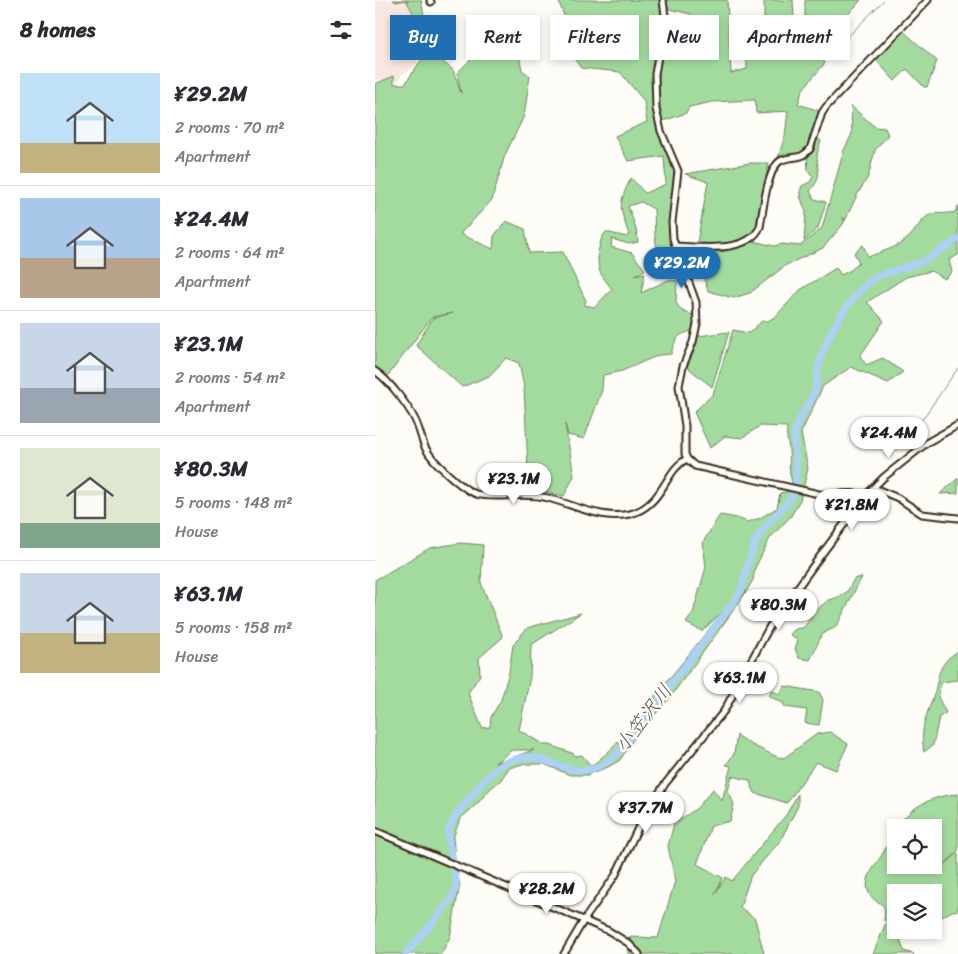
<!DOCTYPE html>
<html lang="en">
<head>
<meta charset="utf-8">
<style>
  :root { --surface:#fff; --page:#f2f2f3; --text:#2b2b33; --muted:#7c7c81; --line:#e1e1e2; --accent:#1f6fb2 }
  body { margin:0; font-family:Sriracha,"Klee One",sans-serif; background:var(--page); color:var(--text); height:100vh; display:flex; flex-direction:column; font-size:19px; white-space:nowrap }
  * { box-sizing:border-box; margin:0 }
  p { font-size:16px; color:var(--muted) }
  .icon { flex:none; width:28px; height:28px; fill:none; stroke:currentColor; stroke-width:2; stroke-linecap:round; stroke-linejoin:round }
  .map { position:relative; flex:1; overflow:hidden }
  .drawer { display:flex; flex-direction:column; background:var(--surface); width:375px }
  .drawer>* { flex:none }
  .banner { position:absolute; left:15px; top:15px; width:475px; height:45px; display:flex; gap:10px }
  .controls { position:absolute; left:512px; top:819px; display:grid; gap:10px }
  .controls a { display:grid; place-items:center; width:55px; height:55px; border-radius:0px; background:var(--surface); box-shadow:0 2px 8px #0003; font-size:25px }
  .price { position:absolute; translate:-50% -42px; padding:0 11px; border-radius:18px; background:#fff; color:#222; font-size:16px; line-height:32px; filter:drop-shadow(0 1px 2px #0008) }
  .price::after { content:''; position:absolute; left:50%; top:30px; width:15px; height:11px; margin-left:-8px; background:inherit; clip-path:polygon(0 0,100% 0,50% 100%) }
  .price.active { background:var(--accent); color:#fff }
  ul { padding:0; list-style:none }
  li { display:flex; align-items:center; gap:15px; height:125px; padding:0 20px }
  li+li { border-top:1px solid var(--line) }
  li span { display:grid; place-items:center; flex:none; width:140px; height:100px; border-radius:0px; color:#555 }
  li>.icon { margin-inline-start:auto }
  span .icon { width:60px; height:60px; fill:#fffc; stroke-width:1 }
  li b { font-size:21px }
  h2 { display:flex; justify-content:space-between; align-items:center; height:60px; padding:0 20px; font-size:21px }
  .pill { padding:0 18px; border-radius:0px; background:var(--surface); box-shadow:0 2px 8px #0003; font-size:18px; line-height:45px }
  .pill.active { background:var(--accent); color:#fff }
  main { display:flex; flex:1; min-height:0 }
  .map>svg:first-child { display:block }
</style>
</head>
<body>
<main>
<section class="drawer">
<h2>8 homes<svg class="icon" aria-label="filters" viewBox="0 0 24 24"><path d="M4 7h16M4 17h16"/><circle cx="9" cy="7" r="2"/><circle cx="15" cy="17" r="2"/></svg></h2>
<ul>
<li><span style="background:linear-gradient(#bfe0f5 70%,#c2b280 0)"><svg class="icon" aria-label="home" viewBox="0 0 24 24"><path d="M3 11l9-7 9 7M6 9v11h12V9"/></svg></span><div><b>¥29.2M</b><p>2 rooms · 70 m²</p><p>Apartment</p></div></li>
<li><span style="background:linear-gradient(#a9c7e8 60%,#b9a48a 0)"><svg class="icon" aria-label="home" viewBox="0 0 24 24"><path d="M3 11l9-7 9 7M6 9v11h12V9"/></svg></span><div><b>¥24.4M</b><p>2 rooms · 64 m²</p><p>Apartment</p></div></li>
<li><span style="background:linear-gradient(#c9d6e8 65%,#9aa5b1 0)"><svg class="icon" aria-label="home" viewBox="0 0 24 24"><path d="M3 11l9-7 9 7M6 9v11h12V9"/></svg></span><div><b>¥23.1M</b><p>2 rooms · 54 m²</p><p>Apartment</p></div></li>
<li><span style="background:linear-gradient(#dfe7d0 75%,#7fa58c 0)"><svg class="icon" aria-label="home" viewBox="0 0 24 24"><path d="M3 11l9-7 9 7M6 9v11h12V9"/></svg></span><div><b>¥80.3M</b><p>5 rooms · 148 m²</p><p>House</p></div></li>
<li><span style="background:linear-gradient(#c9d6e8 60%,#c2b280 0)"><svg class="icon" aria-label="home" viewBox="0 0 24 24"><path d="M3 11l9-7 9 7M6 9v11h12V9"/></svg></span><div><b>¥63.1M</b><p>5 rooms · 158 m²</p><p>House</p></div></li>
</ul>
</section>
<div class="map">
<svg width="583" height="954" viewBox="0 0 583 954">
  <rect width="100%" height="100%" fill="#fdfcf7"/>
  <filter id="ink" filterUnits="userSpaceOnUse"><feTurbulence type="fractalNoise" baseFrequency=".02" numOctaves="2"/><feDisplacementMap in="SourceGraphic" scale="10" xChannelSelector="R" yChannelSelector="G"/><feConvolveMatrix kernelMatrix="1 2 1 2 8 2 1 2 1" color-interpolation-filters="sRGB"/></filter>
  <g filter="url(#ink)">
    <polygon fill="#f9e7e1" points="0,0 40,0 41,12 34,25 33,30 42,42 45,52 42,63 35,70 26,75 24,81 0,80"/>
    <g fill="#a3db9f" stroke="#6f825e" fill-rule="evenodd">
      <polygon points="18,0 46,0 53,35 49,44 43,41 41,18 31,0 21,2"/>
      <path d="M183,0h102l1,1 1,14 -10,67 4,43 20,46 -7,57 5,28 -15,5 -4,-24 -1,-28 -13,-7 -13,4 8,23 2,13 -9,2 -17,-5 -1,8 21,6 13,17 -10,5 10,-2 -4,20 27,-13 9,1 -1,22 6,8 13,5 -1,14c-17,5 -18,7 -23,24l-12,1 -37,16 -19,4 -1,15 -18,49 -16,-4 -3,-11 9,52 -10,20 -35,-8 -5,-101 -5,-24 -13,-5 -17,18 -27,11 -46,-42 17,-27 20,-5 -21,4 -45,60 -12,-10v-283l19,-8v8h11l23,-34 25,20 8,23 -4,-20 13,-13 2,-21 24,-1v17h23l3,15 8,6 -6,40 -19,39 -13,45 -32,34 33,15 1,-13 12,-15 19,8 4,24 34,-1 23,49 -2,4 11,2 17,-18c-4,-5 -9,-11 -12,-17 -4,-10 -2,-33 6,-40l21,5 2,-2c-9,-28 -12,-29 2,-57l14,15 21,-9 -2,-28 -36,5 -13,-25 32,-14 -3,-21 -24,-29 -39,-4 -6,-8 -3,-24z"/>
      <path d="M290,0h62l4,73 16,-4v-32l17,-5v-32h29l1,20 11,-2v-18h56l-44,49 3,8 5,6 -22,26 -5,15 22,7 -12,38 -4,4 -26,5 7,-22 3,-25 -32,2 -1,-14 -1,1 -42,2 -23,5 -3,6 -23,8c-9,-31 -3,-59 2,-90l24,1 2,-18 -22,-5z"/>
      <polygon points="528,31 562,61 552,87 549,87 532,69 520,81 500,59"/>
      <polygon points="476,106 500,127 510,128 513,135 500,150 493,177 482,195 470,221 468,217 469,223 448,248 411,265 375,293 358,298 333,291 323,259 312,254 344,253 378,241 399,246 407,244 425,246 447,228 469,150 477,134"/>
      <path d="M442,138l4,3c-2,6 -4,11 -4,16 1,17 5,20 -7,34l4,8 12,3 -8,26 -14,13 2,-29 -6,-16h2l-2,-5 2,-5 8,-4 3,-5 -5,-7 -1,-14 5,-5z"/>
      <path d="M375,163h19l-14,67c-17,15 -36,14 -58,13l11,-61 -23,-8z"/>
      <path d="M583,206v49l-9,5 3,12 -7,7 -14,-8 -25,6 -39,25 17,19 -24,35 6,9 17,-7 20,14 -15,11 -37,-16 -28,19 -22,47 7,36 -8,31 -9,16 -21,22 -15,30 -2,12 -10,17 -74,102 -34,38 -15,23 -12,7 -21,8h-17l-26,-11h-21l-14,4 -9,13 -9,7 -14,16 -17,15 -7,19 4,39 -8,-15 11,22 -10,53 -9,17h-66v-374l55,-32 31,-5 22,2 -2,38 22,54 -24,21 1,17 -12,18 14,35 8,-1 1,-10 10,-17 8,-28 4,-27 14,-17 54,-15 -50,32 -1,32 -11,53 25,15h6l24,9 1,2 7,-1 9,11c18,-13 34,-30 47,-47 13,-15 21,-32 36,-46l50,-63 -22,21 -16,-8 7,-10 13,-46 -3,-25 17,-27 17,3 11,4 12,-4 17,-10 3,-15 7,-1 5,-10c-4,-13 -2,-19 -3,-32 -1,-10 -3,-12 -2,-23l-27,-1 -18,12 -17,-2 -15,12 -16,-36 19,-18 20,-64 16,3 13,-12h6l8,-5 24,-26 36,-22 5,7 10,-5 8,-8 -5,-9 9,-8 5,12c12,-5 29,-9 39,-18 9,-7 13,-21 25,-25 5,-1 16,0 23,-2zM137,750h22l-39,13z"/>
      <polygon points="354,332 337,387 311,366 319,352 323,336"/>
      <polygon points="583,478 583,493 565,494"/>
      <path d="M487,577l-26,50 -14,7 -12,26 -11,-2 -4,-9 3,-9 -8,-5c4,-6 6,-7 13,-7l18,-22 8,-6 7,-2 11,-6 7,-13z"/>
      <path d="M583,651v29l-17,2 -3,15 8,16 -7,4 -6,28 -9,7c-5,-26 4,-38 11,-61 3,-11 3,-21 11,-30 3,-4 8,-7 12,-10z"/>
      <polygon points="409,686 444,692 448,700 444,725 430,723 432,710 410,707 408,703 394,696 397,691 405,694"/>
      <polygon points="455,732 473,744 461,770 441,762 412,803 380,793 374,780 357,776 353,791 359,804 355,821 336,826 322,864 348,878 339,895 351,877 357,881 411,815 423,794 423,806 405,841 376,875 365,907 380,919 389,954 253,954 255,937 283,938 300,881 293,846 299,824 322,808 338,789 347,801 356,766 351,765 359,754 362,735 377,745 402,757 409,758 442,734"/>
      <path d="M583,794v57l-24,23 24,-21v57l-6,1 -18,10v-29h-38v38h21l-17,10 4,11 10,3h-41l15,-36 -4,3c3,-25 -6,-12 -15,-28 -7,-14 8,-29 14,-40 5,-8 8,-17 13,-25v37h38v-37h-38c15,-22 36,-32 62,-34z"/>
    </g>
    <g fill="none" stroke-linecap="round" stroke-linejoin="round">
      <g stroke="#7f8e9f" stroke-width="1">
        <polyline points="451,59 509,0"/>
        <polyline points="542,427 583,368"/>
      </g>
      <path stroke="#add1f5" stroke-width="7" d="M31,954c11,-16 48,-50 50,-68 1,-12 -6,-37 -8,-50 1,-16 13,-27 23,-39 9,-12 22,-29 36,-35 43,-20 66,35 112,-10l120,-157c10,-24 8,-45 25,-67 10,-13 28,-25 31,-42 4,-18 -2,-36 0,-54 2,-15 15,-27 20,-41 2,-6 1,-18 4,-26 7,-28 26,-62 48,-81 14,-13 38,-15 56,-23 13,-5 23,-15 35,-22"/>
      <g stroke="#3b2a1e" stroke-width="9">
        <g id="secondary">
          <polyline points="55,0 56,2"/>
          <path d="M288,0l2,16 -10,58 1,35 5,22 17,40 -6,51 1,17 23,63 1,22 -4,18 -10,24 -4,20 6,40v28l2,5 8,7 124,28c16,2 32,-3 47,1"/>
          <path d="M301,246c23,1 72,8 84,-19 3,-15 7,-61 22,-67 12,-5 18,1 28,-11l12,-36 4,-6 102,-107"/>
          <path d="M0,371c14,9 38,40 43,56 3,7 4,15 8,22 7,13 36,40 50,45 21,6 48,-3 72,4 27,7 59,25 88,14 28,-11 30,-43 51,-53"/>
          <polyline points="499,488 523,498 547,514 583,518"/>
          <polyline points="0,831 234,931 253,943 264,954"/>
          <polyline points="189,954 209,920 240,876 263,828 278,802 290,784 349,711 395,626 446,555 491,495 509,477 553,442 583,425"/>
        </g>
      </g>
      <use href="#secondary" stroke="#fdfcf7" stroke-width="5"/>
    </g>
  </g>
  <g text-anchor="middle" stroke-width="5" stroke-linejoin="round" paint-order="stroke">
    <g font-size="20" font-style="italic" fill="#585454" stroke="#fdfcf7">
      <text transform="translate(268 718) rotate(-52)" y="7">小笠沢川</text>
    </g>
  </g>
</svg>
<div class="controls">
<a><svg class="icon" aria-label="locate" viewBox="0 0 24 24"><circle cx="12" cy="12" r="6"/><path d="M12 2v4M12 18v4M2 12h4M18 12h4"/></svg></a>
<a><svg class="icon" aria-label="layers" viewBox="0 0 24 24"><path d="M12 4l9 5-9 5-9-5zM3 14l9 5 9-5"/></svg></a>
</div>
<b class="price active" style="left:307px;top:289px">¥29.2M</b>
<b class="price" style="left:514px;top:459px">¥24.4M</b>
<b class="price" style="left:139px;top:505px">¥23.1M</b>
<b class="price" style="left:477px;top:531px">¥21.8M</b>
<b class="price" style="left:404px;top:631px">¥80.3M</b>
<b class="price" style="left:365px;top:704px">¥63.1M</b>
<b class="price" style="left:271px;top:834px">¥37.7M</b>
<b class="price" style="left:172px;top:915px">¥28.2M</b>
<div class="banner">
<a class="pill active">Buy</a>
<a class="pill">Rent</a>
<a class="pill">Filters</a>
<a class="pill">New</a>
<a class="pill">Apartment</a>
</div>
</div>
</main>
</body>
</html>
